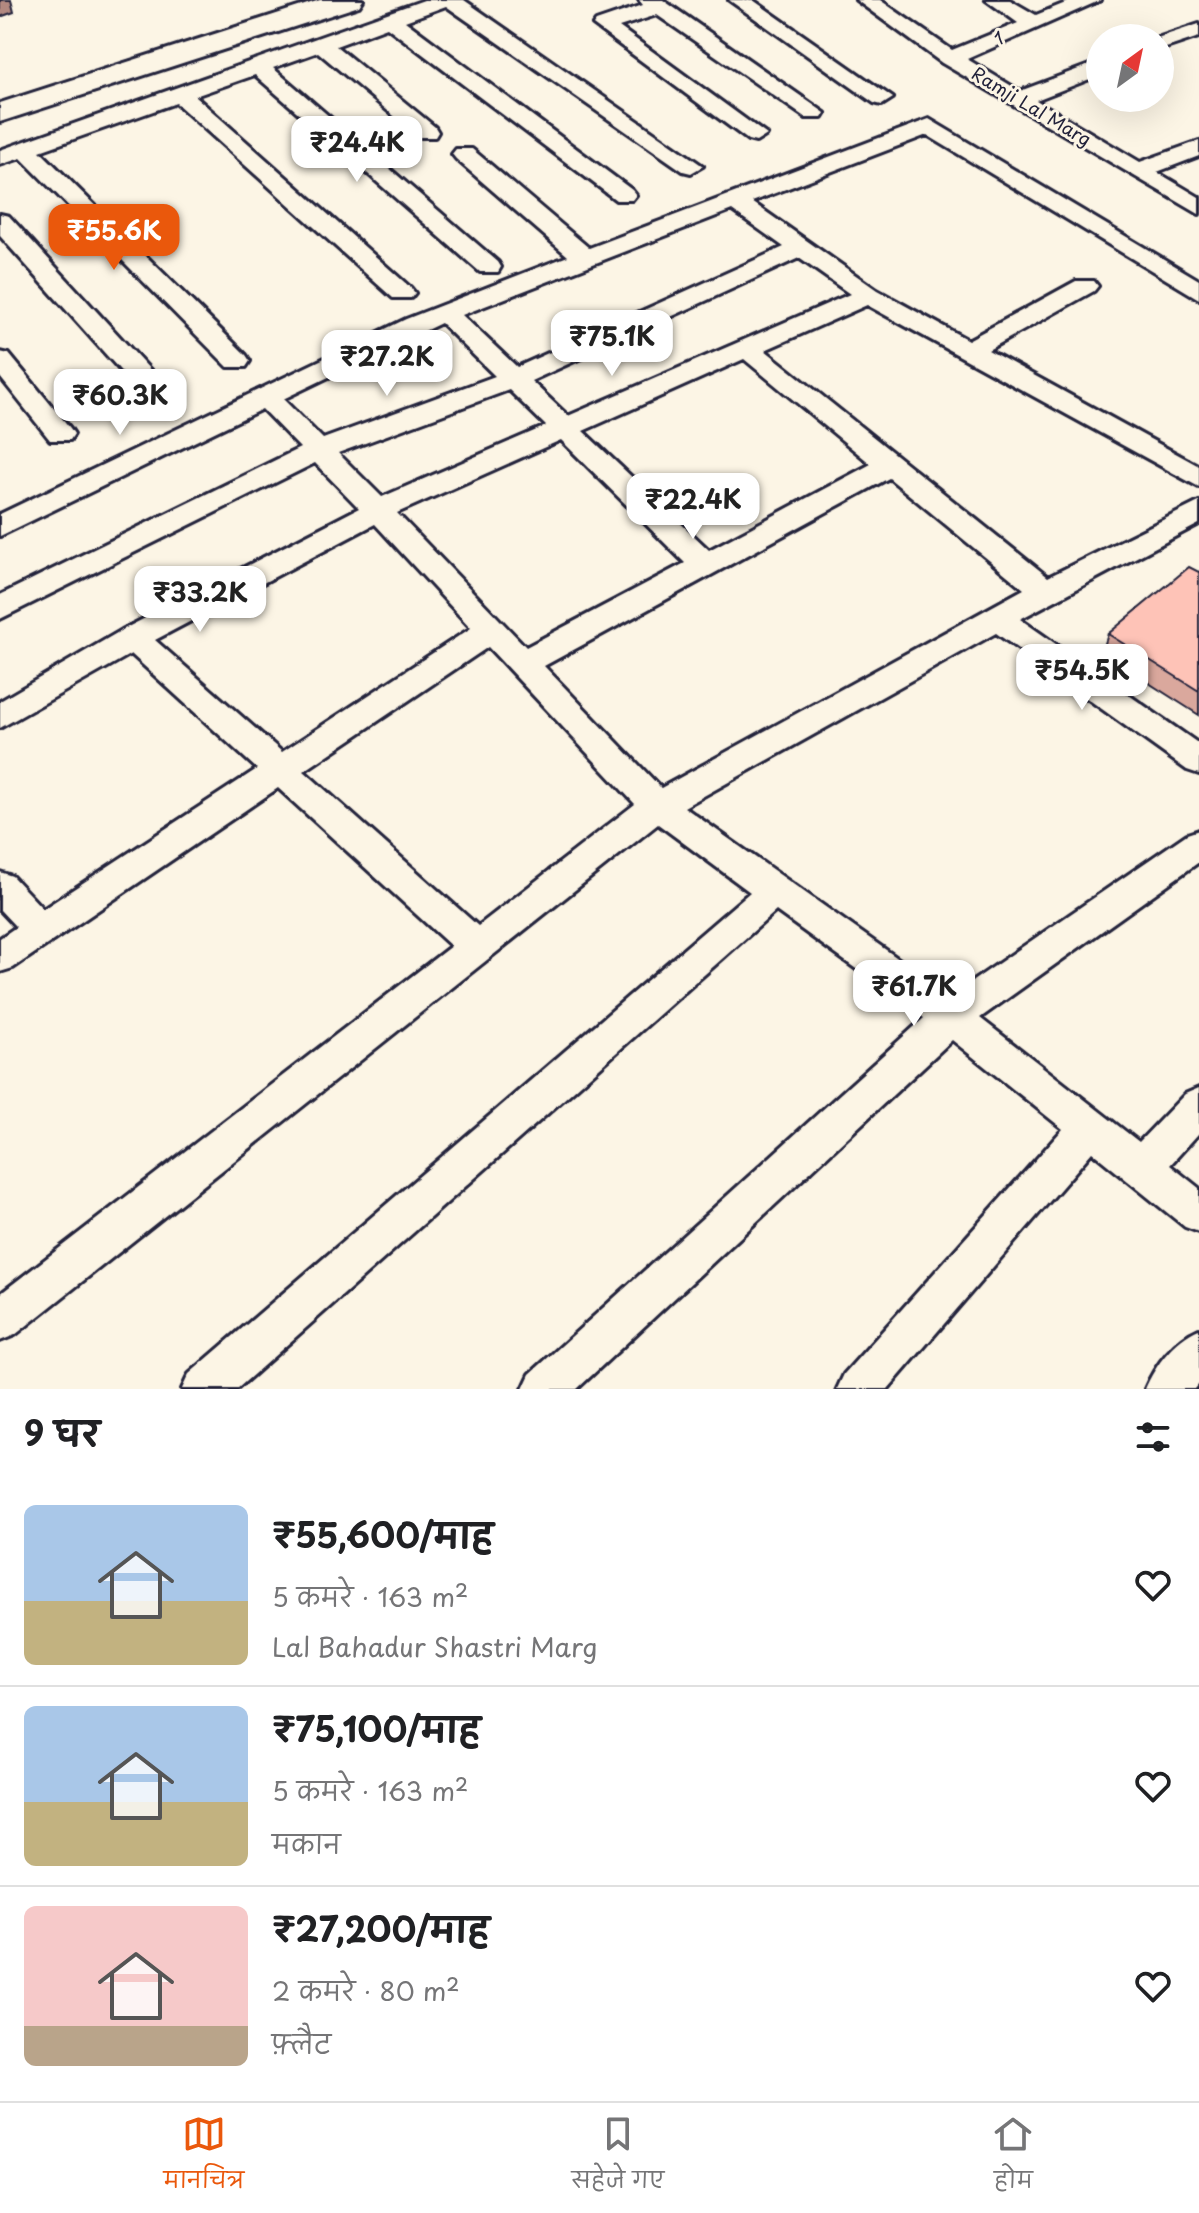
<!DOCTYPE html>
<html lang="hi">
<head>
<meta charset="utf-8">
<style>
  :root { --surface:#fff; --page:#f6f6f6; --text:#202124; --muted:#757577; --line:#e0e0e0; --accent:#ea580c }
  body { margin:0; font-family:"Playpen Sans","Playpen Sans Deva",sans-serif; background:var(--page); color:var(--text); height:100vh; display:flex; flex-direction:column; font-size:30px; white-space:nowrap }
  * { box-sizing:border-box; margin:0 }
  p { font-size:26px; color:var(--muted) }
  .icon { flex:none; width:44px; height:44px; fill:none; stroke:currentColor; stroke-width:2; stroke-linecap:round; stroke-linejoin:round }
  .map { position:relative; height:1389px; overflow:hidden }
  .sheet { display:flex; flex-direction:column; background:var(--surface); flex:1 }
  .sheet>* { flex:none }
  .needle { width:52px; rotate:33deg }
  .buttons { position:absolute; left:1086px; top:24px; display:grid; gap:16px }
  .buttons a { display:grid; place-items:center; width:88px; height:88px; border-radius:50%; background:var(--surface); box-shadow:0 8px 32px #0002; font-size:40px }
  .price { position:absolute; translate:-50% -68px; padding:0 18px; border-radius:16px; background:#fff; color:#222; font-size:26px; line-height:52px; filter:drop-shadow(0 2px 4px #0008) }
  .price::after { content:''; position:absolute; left:50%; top:48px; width:24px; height:18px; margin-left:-12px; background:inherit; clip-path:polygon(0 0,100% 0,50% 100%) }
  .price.active { background:var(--accent); color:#fff }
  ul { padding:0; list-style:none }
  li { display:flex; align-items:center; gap:24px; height:200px; padding:0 24px }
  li+li { border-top:2px solid var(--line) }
  li span { display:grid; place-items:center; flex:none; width:224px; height:160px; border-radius:12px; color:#555 }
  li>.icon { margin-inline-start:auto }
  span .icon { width:96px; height:96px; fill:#fffc; stroke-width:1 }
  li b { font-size:34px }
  h2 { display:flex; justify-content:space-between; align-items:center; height:96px; padding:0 24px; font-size:34px }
  .menu { display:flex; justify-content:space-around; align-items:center; height:112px; border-top:2px solid var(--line); background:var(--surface); font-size:22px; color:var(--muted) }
  .menu a { display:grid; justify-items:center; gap:4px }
  .menu .active { color:var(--accent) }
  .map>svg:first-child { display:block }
</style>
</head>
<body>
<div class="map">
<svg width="1199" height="1389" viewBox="0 0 1199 1389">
  <rect width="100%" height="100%" fill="#fcf5e5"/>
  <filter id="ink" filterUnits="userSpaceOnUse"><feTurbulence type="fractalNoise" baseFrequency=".0125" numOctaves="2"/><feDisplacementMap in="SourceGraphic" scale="16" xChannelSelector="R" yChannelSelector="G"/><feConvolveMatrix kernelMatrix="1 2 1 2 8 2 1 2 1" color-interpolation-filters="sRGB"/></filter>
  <g filter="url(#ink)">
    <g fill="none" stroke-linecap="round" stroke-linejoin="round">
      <g stroke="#22223b" stroke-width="6">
        <g id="street">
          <polygon points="424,0 464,0 703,166 691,173 683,171 446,6 405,21 632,190 636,195 632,200 616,200 387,27 336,46 435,127 438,132 435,137 419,137 318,52 273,68 498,262 501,267 498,272 480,272 255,75 195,96 411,288 415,293 411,298 393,298 176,103 40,151 246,355 250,361 246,367 228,367 21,158 0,165 0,150"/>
          <polygon points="639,0 663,0 825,113 822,118 806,118 657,15 619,27 767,135 756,142 748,140 593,25 596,21 643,5"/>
          <polygon points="729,0 753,0 893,98 882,105 874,103"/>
          <polygon points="856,0 880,0 952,50 1018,23 986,0 1010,0 1036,15 1073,0 1101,0 967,59 1020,91 1100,61 1100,75 1036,100 1140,162 1199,141 1199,156 1157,172 1199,197 1199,214 942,63"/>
          <polygon points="1199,24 1199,37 1160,50 1160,38 1157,38"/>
          <path d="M929,119l270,161v19l-272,-164 -175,67 125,88 91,50 108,-59h18l4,5 -4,5 -106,59 211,116v21l-332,-182 -102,45 283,227 151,-75v22l-179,95 179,125v30l-12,-4 -191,-137 -312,174 267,189 236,-162 12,-4v32l-219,156 159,124 46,-48 14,-6v45l-29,32 29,23v44l-14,-5 -93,-75 -204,237h-51l7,-15 219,-245 -111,-89 -375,349h-54l7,-15 394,-356 -148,-107 -539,478h-55l7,-15 561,-482 -92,-68 -643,511 -15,6v-47l451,-348 -173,-158 -265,180 -13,4v-34l16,-11 -16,-17v-38l12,4 31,33 214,-140 -126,-115 -131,74v-27l122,-71 237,-122 -44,-45 -315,156v-24l300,-147 -38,-39 -262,127v-22l406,-195 162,-63 -112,-97 -4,-5 4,-5h16l117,99zM732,210l52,37 -267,120 -55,-52zM799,258l51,36 -282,122 -37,-35zM441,323l54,53 -172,63 -40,-40zM744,359l127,105 -162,86 -126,-119zM509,390l37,36 -164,71 -44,-44zM561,440l124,123 -159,84 -129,-134zM889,478l135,111 -363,199 -117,-122zM375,524l96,104 -189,124 -127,-112zM488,647l147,157 -157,122 -174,-155z"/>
          <polygon points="0,214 9,216 164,385 167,391 164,397 144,397 0,236"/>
          <polygon points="0,352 9,354 70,428 74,434 70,440 50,440 0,377"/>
          <path d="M1199,1329v55l-4,5h-50c10,-24 30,-50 54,-60z"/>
        </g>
      </g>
      <g stroke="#22223b" stroke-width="6">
        <polygon id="secondary" points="320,0 363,0 359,6 0,122 0,103"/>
      </g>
      <use href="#street" fill="#fcf5e5" fill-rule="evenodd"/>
      <use href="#secondary" fill="#fcf5e5" fill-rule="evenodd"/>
    </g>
    <polygon fill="#daa89d" stroke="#22223b" stroke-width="2" points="1199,572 1199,715 1102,653 1108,634"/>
    <polygon fill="#b28880" stroke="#22223b" stroke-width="2" points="0,0 11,0 14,12 0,17"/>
    <polygon fill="#fec3b7" stroke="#22223b" stroke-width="2" points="1189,567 1199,572 1199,691 1108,634"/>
  </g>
  <g text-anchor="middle" stroke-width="6" stroke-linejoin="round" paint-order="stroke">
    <g font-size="18" fill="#22223b" stroke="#fcf5e5">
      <text transform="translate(999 39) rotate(-22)" y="6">1</text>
      <text transform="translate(1031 107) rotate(31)" y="6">Ramji Lal Marg</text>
    </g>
  </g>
</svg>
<div class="buttons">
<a><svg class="needle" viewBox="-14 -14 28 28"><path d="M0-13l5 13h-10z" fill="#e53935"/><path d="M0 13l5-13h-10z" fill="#757577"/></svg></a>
</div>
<b class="price" style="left:357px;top:184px">₹24.4K</b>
<b class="price active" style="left:114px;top:272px">₹55.6K</b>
<b class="price" style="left:612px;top:378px">₹75.1K</b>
<b class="price" style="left:387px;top:398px">₹27.2K</b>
<b class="price" style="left:120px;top:437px">₹60.3K</b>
<b class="price" style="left:693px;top:541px">₹22.4K</b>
<b class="price" style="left:200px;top:634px">₹33.2K</b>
<b class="price" style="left:1082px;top:712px">₹54.5K</b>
<b class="price" style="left:914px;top:1028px">₹61.7K</b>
</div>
<section class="sheet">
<h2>9 घर<svg class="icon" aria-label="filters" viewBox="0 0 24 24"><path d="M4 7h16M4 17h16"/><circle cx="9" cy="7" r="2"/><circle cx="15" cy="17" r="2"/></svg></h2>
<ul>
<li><span style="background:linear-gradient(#a9c7e8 60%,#c2b280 0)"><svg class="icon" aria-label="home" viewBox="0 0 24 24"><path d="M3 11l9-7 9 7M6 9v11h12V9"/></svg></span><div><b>₹55,600/माह</b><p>5 कमरे · 163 m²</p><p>Lal Bahadur Shastri Marg</p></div><svg class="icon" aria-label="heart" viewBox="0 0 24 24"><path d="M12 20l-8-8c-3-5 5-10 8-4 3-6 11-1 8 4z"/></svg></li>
<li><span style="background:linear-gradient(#a9c7e8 60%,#c2b280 0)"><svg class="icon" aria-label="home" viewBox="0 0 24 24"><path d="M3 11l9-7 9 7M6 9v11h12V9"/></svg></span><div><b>₹75,100/माह</b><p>5 कमरे · 163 m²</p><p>मकान</p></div><svg class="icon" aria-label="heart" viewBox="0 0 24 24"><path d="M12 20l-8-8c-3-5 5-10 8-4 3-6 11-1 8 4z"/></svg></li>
<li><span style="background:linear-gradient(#f6c9c9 75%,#b9a48a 0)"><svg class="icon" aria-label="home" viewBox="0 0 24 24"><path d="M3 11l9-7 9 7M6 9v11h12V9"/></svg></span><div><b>₹27,200/माह</b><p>2 कमरे · 80 m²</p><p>फ़्लैट</p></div><svg class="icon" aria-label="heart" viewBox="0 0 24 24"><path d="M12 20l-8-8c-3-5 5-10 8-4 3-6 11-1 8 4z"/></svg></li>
</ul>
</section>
<nav class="menu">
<a class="active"><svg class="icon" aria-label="map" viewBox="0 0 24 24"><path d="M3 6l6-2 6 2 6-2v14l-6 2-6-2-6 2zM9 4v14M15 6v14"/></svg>मानचित्र</a>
<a><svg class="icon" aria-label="saved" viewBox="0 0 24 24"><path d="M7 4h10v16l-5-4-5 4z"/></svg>सहेजे गए</a>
<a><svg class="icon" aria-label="home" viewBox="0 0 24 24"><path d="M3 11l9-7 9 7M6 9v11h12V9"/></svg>होम</a>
</nav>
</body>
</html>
